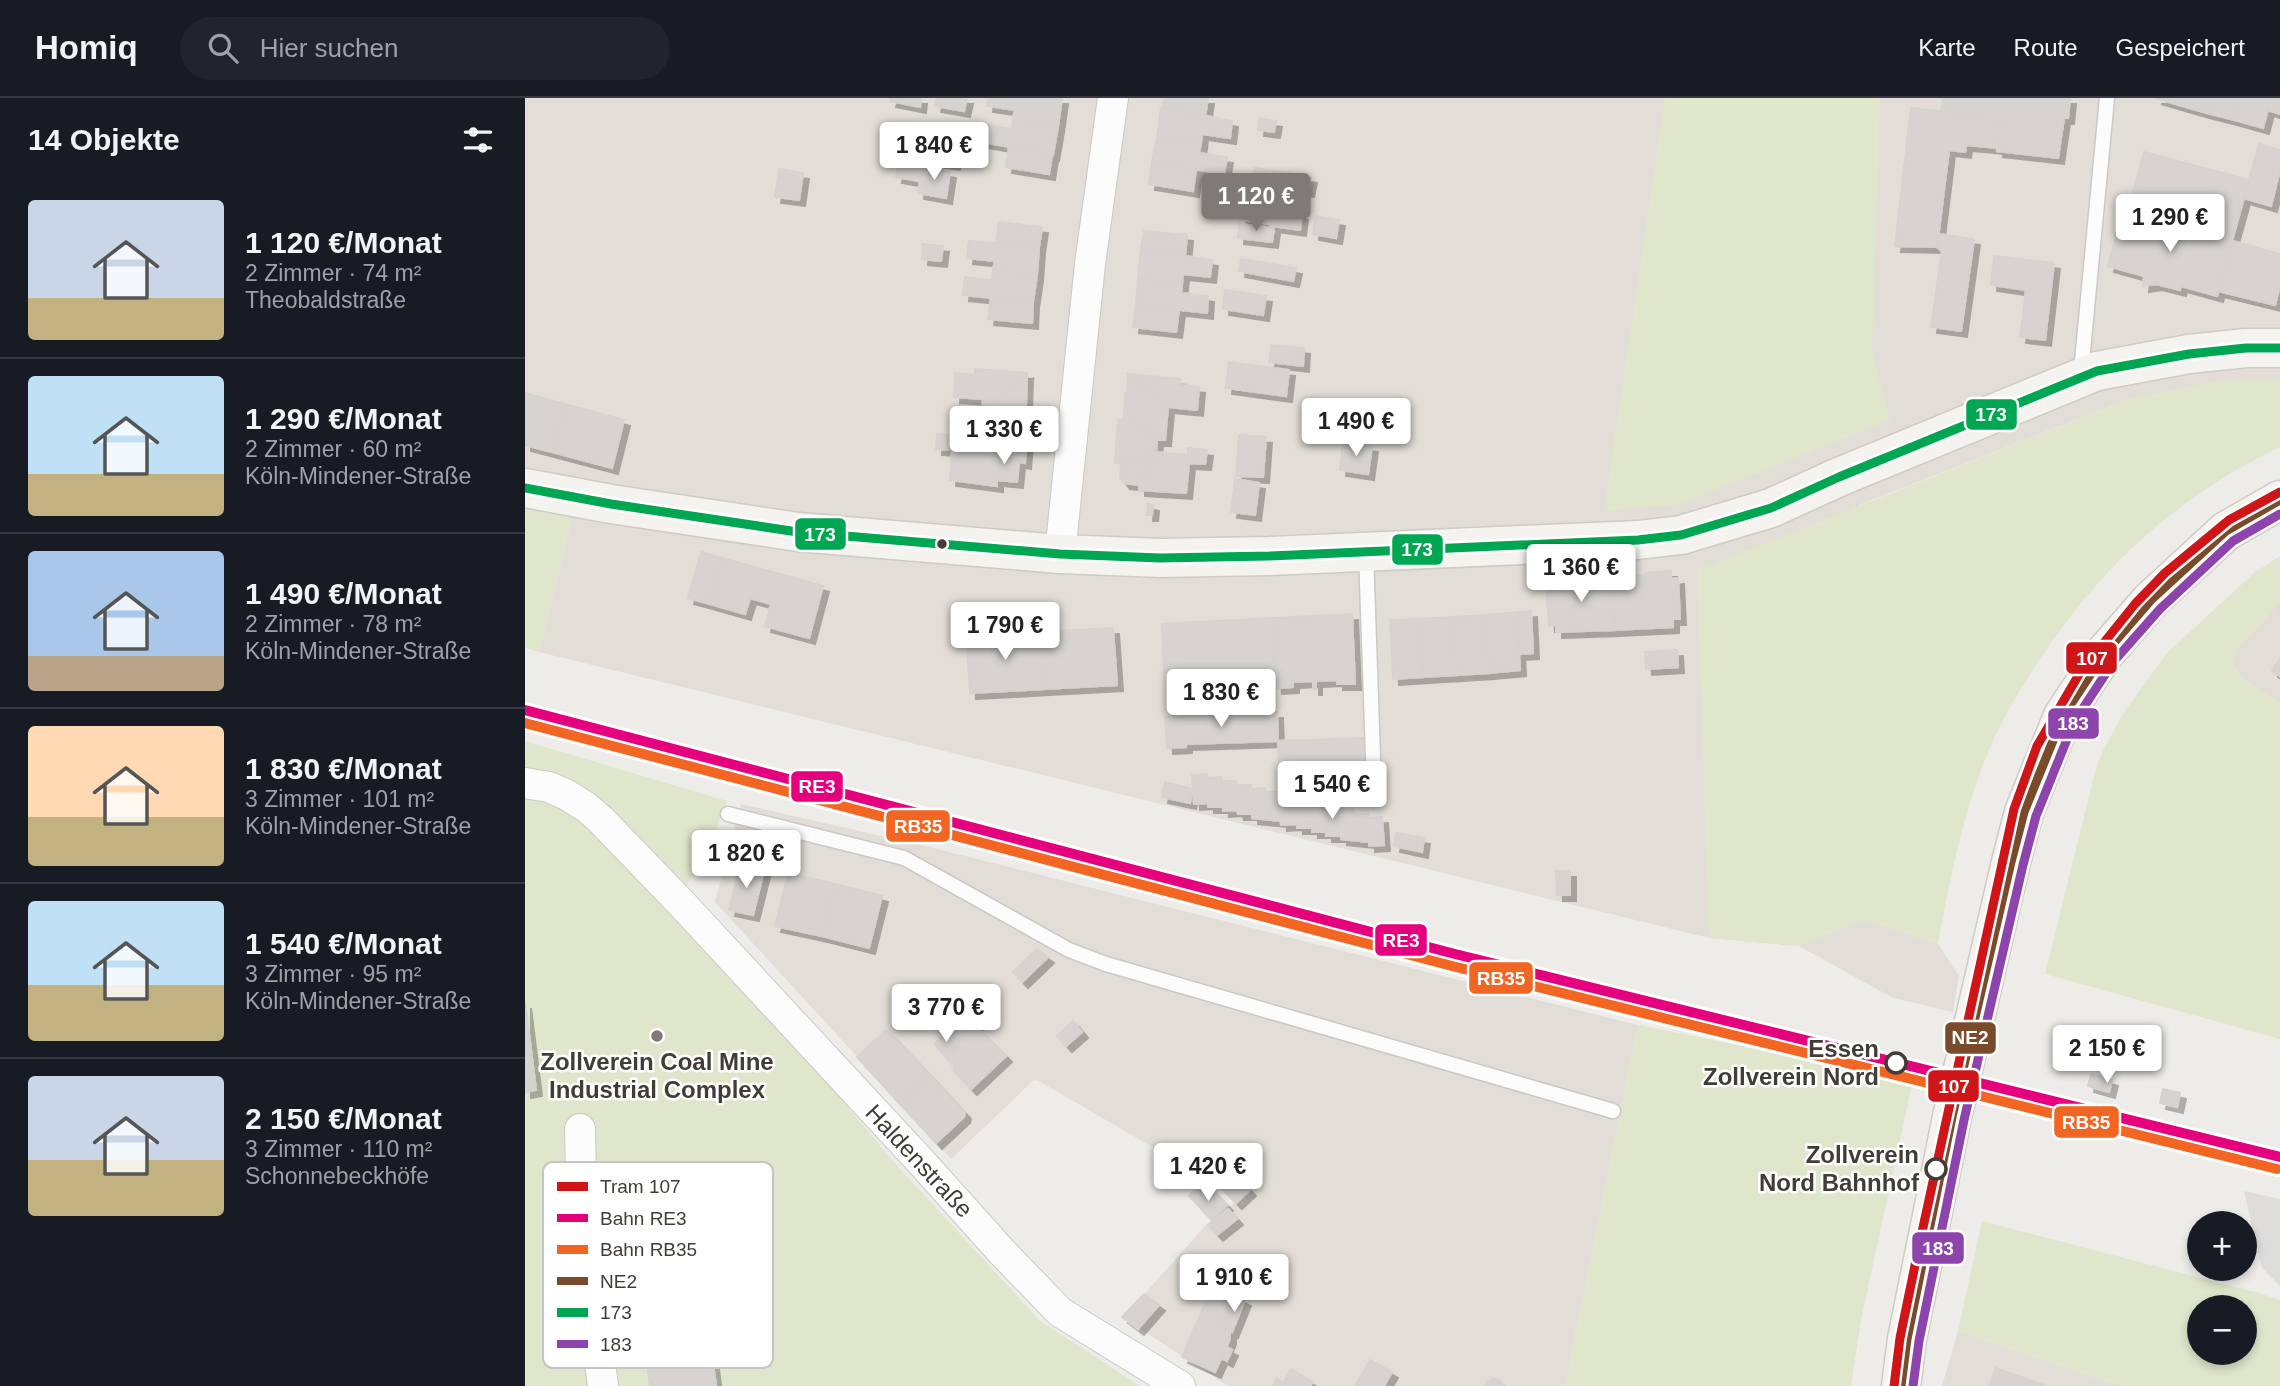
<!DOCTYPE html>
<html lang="de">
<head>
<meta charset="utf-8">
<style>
  :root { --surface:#171b24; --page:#20242c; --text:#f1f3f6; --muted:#9ea1a6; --line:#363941; --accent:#7f7a75 }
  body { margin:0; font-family:Helvetica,sans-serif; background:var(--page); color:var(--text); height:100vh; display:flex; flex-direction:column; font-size:26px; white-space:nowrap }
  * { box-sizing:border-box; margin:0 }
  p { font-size:23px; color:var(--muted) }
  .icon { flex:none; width:38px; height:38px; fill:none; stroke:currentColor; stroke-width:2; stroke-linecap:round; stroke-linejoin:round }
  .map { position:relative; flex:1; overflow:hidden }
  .side { display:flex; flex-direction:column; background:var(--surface); width:525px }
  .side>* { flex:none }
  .buttons { position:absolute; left:1662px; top:1113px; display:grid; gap:14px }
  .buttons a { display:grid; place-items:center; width:70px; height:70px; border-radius:50%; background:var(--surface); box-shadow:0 4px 10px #0003; font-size:35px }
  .price { position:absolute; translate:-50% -60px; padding:0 16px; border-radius:7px; background:#fff; color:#222; font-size:23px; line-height:46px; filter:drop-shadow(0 2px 4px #0008) }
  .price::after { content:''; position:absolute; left:50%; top:42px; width:21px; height:16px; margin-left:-10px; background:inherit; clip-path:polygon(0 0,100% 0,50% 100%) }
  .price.on { background:var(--accent); color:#fff }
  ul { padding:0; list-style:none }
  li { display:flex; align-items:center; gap:21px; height:175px; padding:0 28px }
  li+li { border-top:2px solid var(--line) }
  li span { display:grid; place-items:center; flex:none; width:196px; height:140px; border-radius:7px; color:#555 }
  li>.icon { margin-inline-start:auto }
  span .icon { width:84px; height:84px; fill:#fffc; stroke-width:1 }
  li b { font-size:30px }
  h2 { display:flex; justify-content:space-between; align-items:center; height:84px; padding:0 28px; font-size:30px }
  header { display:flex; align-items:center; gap:42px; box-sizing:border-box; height:98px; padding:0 35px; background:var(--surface); border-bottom:2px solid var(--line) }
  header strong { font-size:33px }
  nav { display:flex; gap:38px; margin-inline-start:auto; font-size:24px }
  .search { width:490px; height:63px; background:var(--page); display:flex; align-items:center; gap:18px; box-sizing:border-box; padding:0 24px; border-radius:38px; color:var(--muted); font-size:26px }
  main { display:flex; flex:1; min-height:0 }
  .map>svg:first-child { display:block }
</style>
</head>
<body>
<header>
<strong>Homiq</strong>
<div class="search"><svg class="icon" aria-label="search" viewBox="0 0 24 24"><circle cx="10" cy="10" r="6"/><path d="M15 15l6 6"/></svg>Hier suchen</div>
<nav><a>Karte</a><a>Route</a><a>Gespeichert</a></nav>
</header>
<main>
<section class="side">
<h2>14 Objekte<svg class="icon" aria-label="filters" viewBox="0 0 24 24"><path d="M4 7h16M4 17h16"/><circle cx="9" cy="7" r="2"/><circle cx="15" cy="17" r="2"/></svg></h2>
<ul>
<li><span style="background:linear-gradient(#c9d6e8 70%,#c2b280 0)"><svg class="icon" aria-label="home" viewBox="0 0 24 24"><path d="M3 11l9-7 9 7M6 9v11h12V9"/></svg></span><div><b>1 120 €/Monat</b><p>2 Zimmer · 74 m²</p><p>Theobaldstraße</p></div></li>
<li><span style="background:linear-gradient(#bfe0f5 70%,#c2b280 0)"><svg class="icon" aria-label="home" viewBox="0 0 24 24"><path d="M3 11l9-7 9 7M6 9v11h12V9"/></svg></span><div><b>1 290 €/Monat</b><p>2 Zimmer · 60 m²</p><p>Köln-Mindener-Straße</p></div></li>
<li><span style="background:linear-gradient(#a9c7e8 75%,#b9a48a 0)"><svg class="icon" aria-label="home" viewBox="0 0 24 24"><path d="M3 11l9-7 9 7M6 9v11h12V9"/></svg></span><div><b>1 490 €/Monat</b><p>2 Zimmer · 78 m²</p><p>Köln-Mindener-Straße</p></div></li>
<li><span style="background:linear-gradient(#ffd9b3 65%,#c2b280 0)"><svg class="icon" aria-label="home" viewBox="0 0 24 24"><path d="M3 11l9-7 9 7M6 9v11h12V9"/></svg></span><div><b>1 830 €/Monat</b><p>3 Zimmer · 101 m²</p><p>Köln-Mindener-Straße</p></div></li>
<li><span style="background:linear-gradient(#bfe0f5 60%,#c2b280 0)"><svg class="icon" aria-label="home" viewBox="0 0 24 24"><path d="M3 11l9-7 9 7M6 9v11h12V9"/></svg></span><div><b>1 540 €/Monat</b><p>3 Zimmer · 95 m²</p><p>Köln-Mindener-Straße</p></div></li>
<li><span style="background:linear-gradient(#c9d6e8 60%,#c2b280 0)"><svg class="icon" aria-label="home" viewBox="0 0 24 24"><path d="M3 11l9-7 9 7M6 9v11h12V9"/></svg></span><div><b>2 150 €/Monat</b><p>3 Zimmer · 110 m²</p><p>Schonnebeckhöfe</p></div></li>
</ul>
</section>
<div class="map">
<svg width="1755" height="1288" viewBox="0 0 1755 1288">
  <defs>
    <filter id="shadow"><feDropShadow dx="6" dy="6" stdDeviation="0" flood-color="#0004"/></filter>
  </defs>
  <rect width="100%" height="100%" fill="#eeece9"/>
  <g fill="#e2ddd6">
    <polygon points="0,0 1755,0 1755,283 1749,281 1604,301 1334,407 1331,412 1345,823 1413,846 1434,878 1428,914 1368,900 1274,848 1184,840 14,554 50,408 0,384"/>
    <polygon points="1755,505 1755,605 1719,582 1708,567 1710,553"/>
    <polygon points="216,706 404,749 1113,927 1040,1288 703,1288 598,1220 681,1127 716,1100 510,981 426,1061 190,804"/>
    <polygon points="1433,1233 1596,1288 1417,1288"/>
  </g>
  <g fill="#dfe6cb" fill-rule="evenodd">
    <polygon points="1140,0 1355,0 1347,254 1365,322 1156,406 1079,413"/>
    <path d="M1749,281l6,2v66c-100,48 -174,115 -236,206 -24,35 -46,72 -61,112 -22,58 -34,118 -45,179l-74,-24 -65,26 -90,-8 -12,-368 432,-171 85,-18z"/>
    <polygon points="0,397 50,408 14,554 0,550"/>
    <polygon points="1755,458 1755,505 1711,553 1708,567 1719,582 1755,605 1755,941 1520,876 1570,674 1578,652 1599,614 1643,554 1729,475"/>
    <polygon points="0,643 202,703 188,740 156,797 159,814 367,1062 515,1223 615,1288 0,1288"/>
    <polygon points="1113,927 1388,982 1336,1222 1326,1288 1040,1288"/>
    <path d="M1457,1123l277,72 21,7v86h-159l-163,-55zM1675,1209h45v46h-45z"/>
  </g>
  <polygon fill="#dfddda" points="1719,1093 1755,1101 1755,1188 1737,1170"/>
  <g fill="#d6d3d0" stroke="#d6d3cf" stroke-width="2" filter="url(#shadow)">
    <polygon points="366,0 396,0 395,9 365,3"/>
    <polygon points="412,0 442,0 439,13 410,8"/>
    <polygon points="463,0 537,0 533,28 488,21 490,12 462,8"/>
    <polygon points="639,0 683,0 680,19 637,9"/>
    <polygon points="1418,0 1545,0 1543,20 1539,20 1533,60 1472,53 1476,24 1449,20 1450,17 1416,13"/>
    <polygon points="1630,0 1656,0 1654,7"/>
    <polygon points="1656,0 1686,0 1682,15 1654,7"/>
    <polygon points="1686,0 1716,0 1710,22 1682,15"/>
    <polygon points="1716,0 1746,0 1738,30 1710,22"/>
    <polygon points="1746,0 1755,0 1755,16 1743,12"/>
    <polygon points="636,9 707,23 705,40 677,36 676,45 632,39"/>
    <polygon points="1386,10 1450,17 1449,20 1476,24 1473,50 1441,47 1440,54 1424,52 1412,149 1370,148"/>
    <polygon points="734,20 751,23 749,34 733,32"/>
    <polygon points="488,21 533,28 528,57 457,44 460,27 487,31"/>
    <polygon points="407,27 435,32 432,50 404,46"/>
    <polygon points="632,39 676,45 674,55 702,59 699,76 627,64"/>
    <polygon points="1734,46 1755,52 1755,72 1746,108 1719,100"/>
    <polygon points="400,48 432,52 429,66 398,62"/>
    <polygon points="484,48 527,57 524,76 481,69"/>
    <polygon points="1619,54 1724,82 1707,143 1671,133 1672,129 1635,119 1634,123 1603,114"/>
    <polygon points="627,64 671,72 668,93 624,86"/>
    <polygon points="374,65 397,69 394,83 371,79"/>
    <polygon points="397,69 425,74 421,100 393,95"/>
    <polygon points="730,70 758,74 755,88 728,83"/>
    <polygon points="254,71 278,75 274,102 250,99"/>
    <polygon points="758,74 786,79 783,93 755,88"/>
    <polygon points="717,107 746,111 744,126 715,122"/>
    <polygon points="747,113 777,116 775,132 745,128"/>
    <polygon points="1598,113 1634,123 1635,119 1672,129 1671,133 1707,143 1692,198 1656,188 1655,192 1631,186 1618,188 1619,178 1583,168"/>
    <polygon points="791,118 814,122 811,140 788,136"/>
    <polygon points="474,124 517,129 514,149 471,146"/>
    <polygon points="714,126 749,130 747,144 713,140"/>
    <polygon points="619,133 662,137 660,159 616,151"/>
    <polygon points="1413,136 1449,141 1436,233 1406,229 1417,153 1412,149"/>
    <polygon points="444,143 514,149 512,177 468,172 470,163 442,160"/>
    <polygon points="1707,143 1755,156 1755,187 1750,207 1693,193"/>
    <polygon points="398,146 418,148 416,163 397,161"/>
    <polygon points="616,151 687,162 685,179 658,176 657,186 613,180"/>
    <polygon points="1469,158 1529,165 1520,242 1495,239 1501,192 1466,187"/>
    <polygon points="716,161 771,170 768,183 714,173"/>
    <polygon points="468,172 512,177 508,204 438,197 440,179 467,182"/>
    <polygon points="613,180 657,186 656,195 683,198 682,215 611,207"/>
    <polygon points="700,192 741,198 738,217 698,211"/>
    <polygon points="466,199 508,204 507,225 463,221"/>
    <polygon points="611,207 654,212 651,234 608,229"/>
    <polygon points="746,247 779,250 778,268 744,264"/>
    <polygon points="704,264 764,272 761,298 701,290"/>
    <polygon points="450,271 502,275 456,318 458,301 429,299 430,275 450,277"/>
    <polygon points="502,275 501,307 499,307 497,329 456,318"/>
    <polygon points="603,276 643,309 640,342 599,322 600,295 602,295"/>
    <polygon points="603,276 655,281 654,287 674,289 672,312 643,309"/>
    <polygon points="0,295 40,306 27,354 0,347"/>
    <polygon points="40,306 99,322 87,370 27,354"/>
    <polygon points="456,318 503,330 500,365 494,364 462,347 463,335 455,334"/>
    <polygon points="593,322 599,322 640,342 632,342 631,354 596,365 590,365"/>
    <polygon points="412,336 431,338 430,344 462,347 472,382 472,388 425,382 427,352 411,351"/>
    <polygon points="714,337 741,339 738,379 711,378"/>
    <polygon points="818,344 847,348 843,376 815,372"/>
    <polygon points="462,347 494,364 492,384 472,382"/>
    <polygon points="663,350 682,352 680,366 664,365 661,395 614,392 614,387 631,354 663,357"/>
    <polygon points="631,354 614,387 599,385 595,380 596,365"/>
    <polygon points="710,381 734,385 730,417 706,414"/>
    <polygon points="623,406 628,407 627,417 622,417"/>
    <polygon points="176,454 197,460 185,506 163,500"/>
    <polygon points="197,460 298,488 284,540 240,528 246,506 225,500 220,516 185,506"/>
    <polygon points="1143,473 1146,473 1146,481 1153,480 1155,521 1148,521 1148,529 1090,532 1087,479 1121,477 1121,475"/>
    <polygon points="1054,478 1054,481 1087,479 1090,532 1031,534 1031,527 1024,528 1021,487 1029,487 1028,479"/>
    <polygon points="1006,513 1008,555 994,556 992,514"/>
    <polygon points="992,514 995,572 964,575 961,517"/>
    <polygon points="827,516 830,586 812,586 812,582 791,583 791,591 788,591 788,583 768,584 768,589 751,590 748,520"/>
    <polygon points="961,517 964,575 932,577 928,519"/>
    <polygon points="928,519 932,577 898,579 894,521"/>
    <polygon points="748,520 750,571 728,572 729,577 661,580 661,574 639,575 637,526"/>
    <polygon points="894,521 898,579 868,581 865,522"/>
    <polygon points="588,530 592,587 519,591 516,534"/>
    <polygon points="516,534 519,591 445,595 441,537"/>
    <polygon points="1152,552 1153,569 1121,571 1120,554"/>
    <polygon points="1755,561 1755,578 1747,573"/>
    <polygon points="752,614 753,643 661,646 661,649 642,650 640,619"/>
    <polygon points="839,640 841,668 754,671 753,643"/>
    <polygon points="682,676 682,680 696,679 697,683 711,683 711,687 726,687 726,691 740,690 740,694 755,694 756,723 727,720 727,716 713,716 712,712 698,713 698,709 683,709 683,705 669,706 667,677"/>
    <polygon points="640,684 668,691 665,705 637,699"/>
    <polygon points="755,699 770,699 770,703 785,702 785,706 799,705 800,709 814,708 815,712 829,711 829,716 843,716 843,720 857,719 859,747 844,748 844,744 816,741 816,738 801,738 801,734 787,734 787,730 772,730 772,726 756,727"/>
    <polygon points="871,735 899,740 897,754 869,748"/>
    <polygon points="215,767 239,773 228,817 204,812"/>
    <polygon points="1031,773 1045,773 1045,797 1032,797"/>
    <polygon points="263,775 310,786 297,838 250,828"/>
    <polygon points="310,786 357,798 344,850 297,838"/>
    <polygon points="512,851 523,859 497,884 488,874"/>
    <polygon points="0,904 11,992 0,994"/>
    <polygon points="450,908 459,919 433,946 422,934"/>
    <polygon points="548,923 557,934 541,948 532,938"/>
    <polygon points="452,929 481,958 446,991 428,972 430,970 420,958"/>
    <polygon points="360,933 364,934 405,977 375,1006 332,959"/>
    <polygon points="422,934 433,946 420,958 409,946"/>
    <polygon points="1566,976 1580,980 1577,992 1563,988"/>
    <polygon points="405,977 440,1015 439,1019 411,1045 375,1006"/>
    <polygon points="1580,980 1587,982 1584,994 1577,992"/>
    <polygon points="1638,991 1655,995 1652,1009 1635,1005"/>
    <polygon points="704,1071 725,1092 711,1105 690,1084"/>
    <polygon points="673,1088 684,1100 690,1094 702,1107 687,1122 664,1098"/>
    <polygon points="703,1111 712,1121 692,1137 683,1127"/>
    <polygon points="170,1130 191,1288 125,1288 106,1138"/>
    <polygon points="691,1178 715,1189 708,1205 685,1194"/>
    <polygon points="685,1194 708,1205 697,1229 705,1232 705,1241 690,1274 657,1259"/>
    <polygon points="619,1196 634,1207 613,1231 597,1219"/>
    <polygon points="711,1198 720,1202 707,1234 697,1229"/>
    <polygon points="701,1249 707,1252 702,1263 696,1260"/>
    <polygon points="845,1262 867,1274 859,1288 830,1288"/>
    <polygon points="1471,1270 1519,1287 1519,1288 1464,1288"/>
    <polygon points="766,1271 788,1284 785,1288 764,1288 758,1285"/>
    <polygon points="752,1280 755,1283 764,1288 748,1288"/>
    <polygon points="967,1281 974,1282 979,1288 961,1288 962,1284"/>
  </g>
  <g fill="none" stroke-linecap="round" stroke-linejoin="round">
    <g stroke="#cbc8c5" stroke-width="17">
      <g id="lane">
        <polyline points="1556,274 1582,0"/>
        <polyline points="841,455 849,688"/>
        <polyline points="203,716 379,760 544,852 581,866 1088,1013"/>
      </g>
    </g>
    <g stroke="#cbc8c5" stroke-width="32">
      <g id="street">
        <polyline points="535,456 565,166 588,0"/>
        <polyline points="0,685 24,689 42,697 61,709 76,722 158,807 399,1067 477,1154 535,1214 655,1288"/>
        <polyline points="55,1031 57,1122 78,1288"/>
      </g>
    </g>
    <g stroke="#cfcbc3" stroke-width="41">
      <g id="secondary">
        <polyline points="0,390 86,406 273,434 535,456 635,460 744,458 1113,442 1156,437 1246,410 1314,379 1572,273 1664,256 1721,250 1755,250"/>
        <polyline points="1376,1288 1382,1241 1427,1019 1486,764 1499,714 1538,618 1579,556 1626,502 1701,433 1755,402"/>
      </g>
    </g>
    <use href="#lane" stroke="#fcfcfc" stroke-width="14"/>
    <use href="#street" stroke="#fcfcfc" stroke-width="30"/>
    <use href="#secondary" stroke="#f5f3ef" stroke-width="38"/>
    <g stroke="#fff" stroke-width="14">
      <polyline id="bus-1" points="1376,1288 1382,1241 1427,1019 1486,764 1499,714 1538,618 1579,556 1626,502 1701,433 1755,402"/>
    </g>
    <g stroke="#fff" stroke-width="14">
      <polyline id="bus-2" points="0,390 86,406 273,434 535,456 635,460 744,458 1113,442 1156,437 1246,410 1314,379 1572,273 1664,256 1721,250 1755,250"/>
    </g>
    <g stroke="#fff" stroke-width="14">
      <polyline id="bus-3" points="1388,1288 1394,1243 1439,1022 1498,767 1511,718 1549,624 1589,563 1635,511 1708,443 1755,416"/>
    </g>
    <use href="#bus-1" stroke="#7a4b2a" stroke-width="9"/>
    <use href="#bus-2" stroke="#00a651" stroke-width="9"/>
    <use href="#bus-3" stroke="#8e44ad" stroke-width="9"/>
    <g stroke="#fff" stroke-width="16">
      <polyline id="rail-1" points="0,612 930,856 1755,1059"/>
    </g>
    <g stroke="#fff" stroke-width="16">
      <polyline id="rail-2" points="0,625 927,868 1752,1071"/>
    </g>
    <use href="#rail-1" stroke="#e5007d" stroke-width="10"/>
    <use href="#rail-2" stroke="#f26522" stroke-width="10"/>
    <g stroke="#fff" stroke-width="14">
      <polyline id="tram-1" points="1369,1288 1375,1240 1394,1148 1489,711 1512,648 1556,573 1610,506 1640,475 1704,422 1755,394"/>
    </g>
    <use href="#tram-1" stroke="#d01519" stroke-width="9"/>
  </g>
  <circle fill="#433c36" stroke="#fff" stroke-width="2.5" cx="417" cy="446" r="6"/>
  <circle fill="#7f7a75" stroke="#fff" stroke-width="2.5" cx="132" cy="938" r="7"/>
  <g fill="#fff" stroke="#433c36" stroke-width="3.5">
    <circle cx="1371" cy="965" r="10"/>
    <circle cx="1411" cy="1071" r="10"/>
  </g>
  <g text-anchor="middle" stroke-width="5" stroke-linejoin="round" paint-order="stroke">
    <g font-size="24" font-weight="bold" fill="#433c36" stroke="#fff" text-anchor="end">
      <text x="1354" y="959">Essen<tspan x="1354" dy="28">Zollverein Nord</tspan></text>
      <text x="1394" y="1065">Zollverein<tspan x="1394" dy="28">Nord Bahnhof</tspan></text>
    </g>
    <g font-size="24" font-weight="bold" fill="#433c36" stroke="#fff">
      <text x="132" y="972">Zollverein Coal Mine<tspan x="132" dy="28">Industrial Complex</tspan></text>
    </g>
    <g font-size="24" fill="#433c36" stroke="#fff">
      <text transform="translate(394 1063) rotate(47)" y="8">Haldenstraße</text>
    </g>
  </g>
  <rect x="18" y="1064" width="230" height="206" rx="10" fill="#fff" stroke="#c7c4c3" stroke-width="2"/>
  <rect x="32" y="1084" width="31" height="9" fill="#d01519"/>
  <rect x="32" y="1116" width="31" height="8" fill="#e5007d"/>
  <rect x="32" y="1147" width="31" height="9" fill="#f26522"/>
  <rect x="32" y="1179" width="31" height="8" fill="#7a4b2a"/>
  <rect x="32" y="1210" width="31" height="9" fill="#00a651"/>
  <rect x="32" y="1242" width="31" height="8" fill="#8e44ad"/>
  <g font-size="19" fill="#433c36">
    <text x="75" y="1095">Tram 107</text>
    <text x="75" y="1127">Bahn RE3</text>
    <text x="75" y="1158">Bahn RB35</text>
    <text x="75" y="1190">NE2</text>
    <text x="75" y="1221">173</text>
    <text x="75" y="1253">183</text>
  </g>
  <g stroke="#fff" stroke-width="2.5">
    <rect x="1440" y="300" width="53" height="33" rx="7" fill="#00a651"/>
    <rect x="269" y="419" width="53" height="34" rx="7" fill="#00a651"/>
    <rect x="866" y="435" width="53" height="33" rx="7" fill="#00a651"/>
    <rect x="1540" y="543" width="53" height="34" rx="7" fill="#d01519"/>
    <rect x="1522" y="609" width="53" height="33" rx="7" fill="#8e44ad"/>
    <rect x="265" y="672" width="54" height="33" rx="7" fill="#e5007d"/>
    <rect x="360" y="711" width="66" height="34" rx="7" fill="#f26522"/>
    <rect x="849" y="825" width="54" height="34" rx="7" fill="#e5007d"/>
    <rect x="943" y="863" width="66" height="34" rx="7" fill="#f26522"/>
    <rect x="1419" y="923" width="53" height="34" rx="7" fill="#7a4b2a"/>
    <rect x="1402" y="971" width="53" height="34" rx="7" fill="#d01519"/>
    <rect x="1528" y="1007" width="67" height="34" rx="7" fill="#f26522"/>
    <rect x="1386" y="1133" width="54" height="34" rx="7" fill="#8e44ad"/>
  </g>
  <g font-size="19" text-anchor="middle" font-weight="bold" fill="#fff">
    <text x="1466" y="323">173</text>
    <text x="295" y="443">173</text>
    <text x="892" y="458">173</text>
    <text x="1567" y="567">107</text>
    <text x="1548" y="632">183</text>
    <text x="292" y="695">RE3</text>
    <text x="393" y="735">RB35</text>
    <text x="876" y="849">RE3</text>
    <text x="976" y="887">RB35</text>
    <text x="1445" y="946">NE2</text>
    <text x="1429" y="995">107</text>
    <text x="1561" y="1031">RB35</text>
    <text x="1413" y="1157">183</text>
  </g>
</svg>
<div class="buttons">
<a>+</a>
<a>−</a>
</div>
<b class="price" style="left:409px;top:84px">1 840 €</b>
<b class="price on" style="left:731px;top:135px">1 120 €</b>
<b class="price" style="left:1645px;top:156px">1 290 €</b>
<b class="price" style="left:831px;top:360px">1 490 €</b>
<b class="price" style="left:479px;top:368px">1 330 €</b>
<b class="price" style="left:1056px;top:506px">1 360 €</b>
<b class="price" style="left:480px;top:564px">1 790 €</b>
<b class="price" style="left:696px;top:631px">1 830 €</b>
<b class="price" style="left:807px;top:723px">1 540 €</b>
<b class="price" style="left:221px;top:792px">1 820 €</b>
<b class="price" style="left:421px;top:946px">3 770 €</b>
<b class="price" style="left:1582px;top:987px">2 150 €</b>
<b class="price" style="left:683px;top:1105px">1 420 €</b>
<b class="price" style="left:709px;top:1216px">1 910 €</b>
</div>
</main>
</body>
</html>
